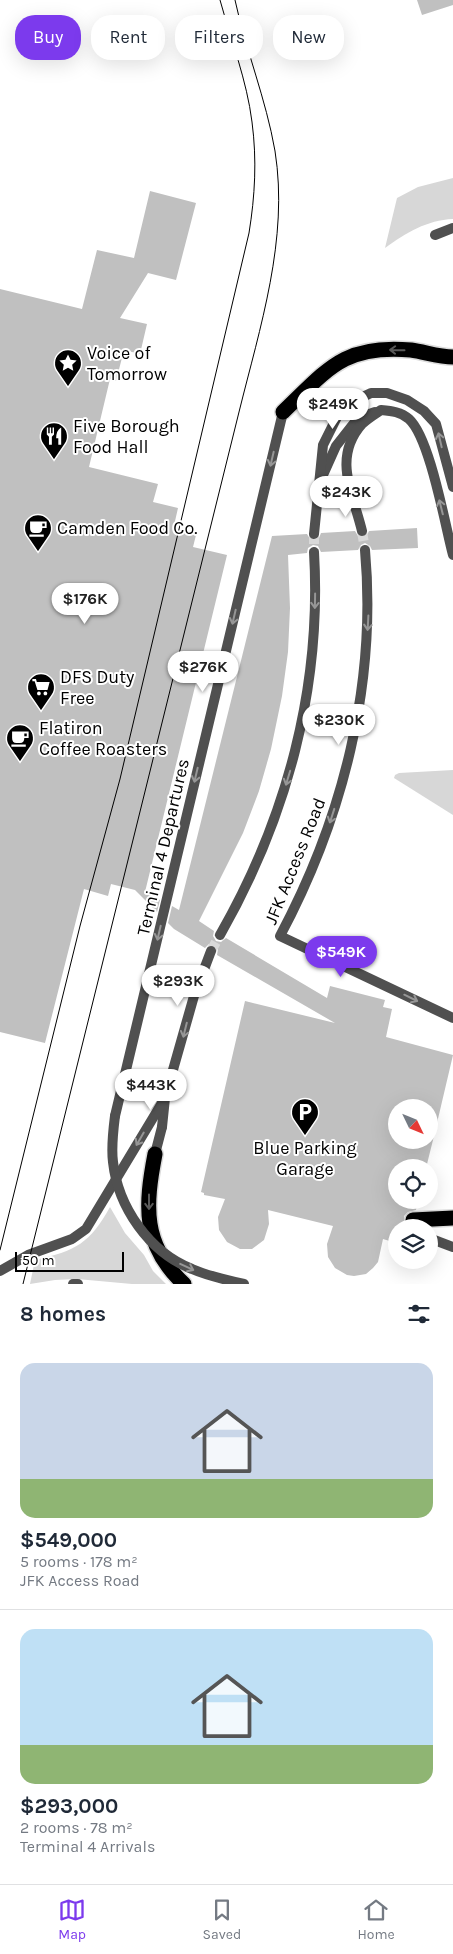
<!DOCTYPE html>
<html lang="en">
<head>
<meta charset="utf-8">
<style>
  :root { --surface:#fff; --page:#f2f2f3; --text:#1f2937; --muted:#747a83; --line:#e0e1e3; --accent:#7c3aed }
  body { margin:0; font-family:Karla,sans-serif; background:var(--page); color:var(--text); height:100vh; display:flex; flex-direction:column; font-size:19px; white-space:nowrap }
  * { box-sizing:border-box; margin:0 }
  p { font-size:16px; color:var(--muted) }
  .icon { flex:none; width:28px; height:28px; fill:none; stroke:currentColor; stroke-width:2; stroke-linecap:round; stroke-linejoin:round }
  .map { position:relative; height:1284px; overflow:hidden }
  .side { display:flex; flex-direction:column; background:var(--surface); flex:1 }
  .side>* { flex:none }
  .banner { position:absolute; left:15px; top:15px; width:424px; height:45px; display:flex; gap:10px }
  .needle { width:32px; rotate:133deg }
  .fabs { position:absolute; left:388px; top:1099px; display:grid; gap:10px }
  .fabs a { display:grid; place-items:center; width:50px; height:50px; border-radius:50%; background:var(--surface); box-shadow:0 5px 20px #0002; font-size:25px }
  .scale { position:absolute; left:15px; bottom:12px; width:109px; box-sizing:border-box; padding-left:5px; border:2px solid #000; border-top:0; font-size:14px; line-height:18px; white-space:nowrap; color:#000; -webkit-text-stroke:4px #fff; paint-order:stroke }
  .price { position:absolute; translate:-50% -42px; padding:0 11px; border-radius:18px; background:#fff; color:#222; font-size:16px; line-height:32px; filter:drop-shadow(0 1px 2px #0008) }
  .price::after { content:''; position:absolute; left:50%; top:30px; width:15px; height:11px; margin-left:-8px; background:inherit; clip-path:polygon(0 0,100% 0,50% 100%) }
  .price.selected { background:var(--accent); color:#fff }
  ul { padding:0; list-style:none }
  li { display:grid; align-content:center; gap:10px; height:265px; padding:0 20px }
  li+li { border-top:1px solid var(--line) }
  li span { display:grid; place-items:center; height:155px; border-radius:15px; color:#555 }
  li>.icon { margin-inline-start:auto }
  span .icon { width:90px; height:90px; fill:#fffc; stroke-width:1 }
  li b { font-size:21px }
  h2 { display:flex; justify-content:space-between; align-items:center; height:60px; padding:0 20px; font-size:21px }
  .pill { padding:0 18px; border-radius:20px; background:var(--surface); box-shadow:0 5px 20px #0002; font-size:18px; line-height:45px }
  .pill.selected { background:var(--accent); color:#fff }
  .dock { display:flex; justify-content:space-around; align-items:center; height:70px; border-top:1px solid var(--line); background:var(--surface); font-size:14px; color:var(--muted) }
  .dock a { display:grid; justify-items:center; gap:2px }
  .dock .selected { color:var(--accent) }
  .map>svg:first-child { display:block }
</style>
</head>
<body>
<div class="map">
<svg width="453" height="1284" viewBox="0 0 453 1284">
  <rect width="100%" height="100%" fill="#fff"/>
  <g fill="#d7d7d7">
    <path d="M453,178v41c-26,1 -47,14 -68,29l12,-50 21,-11z"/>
    <polygon points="453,770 453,815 394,778 395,775 399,773"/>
    <path d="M110,1207l15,26 19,22 9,16 13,13h-34l-55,-5 -22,1 -25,4 5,-24c41,-9 55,-17 75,-53z"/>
  </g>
  <g fill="#c0c0c0">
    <polygon points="417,0 453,0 453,5 422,15"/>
    <polygon points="150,191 196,203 176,280 148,273 120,318 147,324 140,354 124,350 116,381 110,379 89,467 158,484 153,502 178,508 173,530 196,535 193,547 227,555 145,892 160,900 157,912 135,890 111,884 108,896 84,889 45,1043 0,1032 0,289 82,309 97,250 134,258"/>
    <polygon points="417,528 418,548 372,550 370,546 365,543 361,545 358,550 321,552 318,546 313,545 308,548 307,553 288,555 290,608 288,652 282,696 271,749 259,791 243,833 199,921 214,931 213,936 216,941 221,942 226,938 327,998 330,986 385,1000 383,1007 392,1009 386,1037 453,1055 433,1140 429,1139 429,1108 396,1108 396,1140 433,1140 426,1168 396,1168 396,1200 418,1200 416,1210 408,1212 404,1216 404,1221 408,1228 396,1228 396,1243 383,1239 378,1262 373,1268 366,1274 354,1276 347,1275 335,1268 328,1257 327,1244 333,1226 268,1210 269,1224 264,1240 252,1249 240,1249 227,1242 219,1230 218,1217 225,1199 204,1195 204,1193 201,1192 245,1001 335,1023 217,955 218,949 214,945 209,944 205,948 174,929 168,923 172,906 179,910 272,536 307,534 310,539 314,541 319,538 321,533 355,531 358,536 363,538 367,535 369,531"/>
  </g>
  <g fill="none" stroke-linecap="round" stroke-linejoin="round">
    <g stroke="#d9d9d9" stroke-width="10" stroke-dasharray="10 5" stroke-linecap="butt">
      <polyline points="314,534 314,552"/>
      <polyline points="211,951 220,935"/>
    </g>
    <polyline stroke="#d9d9d9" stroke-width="10" stroke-dasharray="10 5" stroke-linecap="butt" points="362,531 365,550"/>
    <g stroke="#dbdbdb" stroke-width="18">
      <g id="motorway">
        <path d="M283,412c45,-43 61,-68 128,-62 14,2 28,7 42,7"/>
        <path d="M155,1154c-10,52 -13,91 29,130"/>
        <polyline points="413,1220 453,1218"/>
      </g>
    </g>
    <g stroke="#505050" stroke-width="10">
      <polyline points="323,475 336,446 358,418 375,412"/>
      <polyline points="314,534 323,445 339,413 352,402 371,393 387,393 407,400 424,411 436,424 453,487"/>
      <path d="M220,935c67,-117 102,-248 94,-383"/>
      <polyline points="162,1127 165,1098 194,996 211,951"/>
      <polyline points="73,1284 78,1284"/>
    </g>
    <g stroke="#505050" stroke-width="10">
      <polyline points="435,235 453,228"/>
      <path d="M362,531c-9,-38 -30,-73 0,-107 5,-5 13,-10 19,-14 11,1 20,2 28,9 21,19 36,106 44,136"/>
      <path d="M365,550c12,134 -22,268 -85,386l173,82"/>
      <polyline points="115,1116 283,412"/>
      <polyline points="155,1154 162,1127"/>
      <polyline points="429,1238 453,1247"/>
      <polyline points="0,1271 28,1255 72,1239 86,1229 165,1098"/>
    </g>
    <use href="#motorway" stroke="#000" stroke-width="15"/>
    <g stroke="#000" stroke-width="1">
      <path d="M0,1250l80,-324 40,-147 129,-546c6,-37 8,-73 3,-111 -5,-41 -21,-82 -32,-122"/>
      <path d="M23,1284l216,-872c21,-85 50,-173 36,-261 -9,-52 -29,-100 -40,-151"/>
    </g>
    <path stroke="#505050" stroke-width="10" d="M115,1116c-2,16 -4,31 -2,46 5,45 36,90 79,107 16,7 34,11 52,15"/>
  </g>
  <defs><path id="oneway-shaft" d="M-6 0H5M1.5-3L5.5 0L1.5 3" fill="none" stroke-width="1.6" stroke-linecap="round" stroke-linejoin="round" transform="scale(1.25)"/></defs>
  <g stroke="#595959">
    <use href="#oneway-shaft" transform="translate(397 350) rotate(-179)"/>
    <use href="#oneway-shaft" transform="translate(149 1202) rotate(90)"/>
  </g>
  <g stroke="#969696">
    <use href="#oneway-shaft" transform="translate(440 440) rotate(-103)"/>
    <use href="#oneway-shaft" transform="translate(272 459) rotate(103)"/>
    <use href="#oneway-shaft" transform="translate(441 507) rotate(-104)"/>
    <use href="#oneway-shaft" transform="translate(315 601) rotate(91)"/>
    <use href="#oneway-shaft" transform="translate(234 617) rotate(103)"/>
    <use href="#oneway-shaft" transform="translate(368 623) rotate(93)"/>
    <use href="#oneway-shaft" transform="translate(196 775) rotate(103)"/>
    <use href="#oneway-shaft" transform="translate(288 778) rotate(107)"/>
    <use href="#oneway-shaft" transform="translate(332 816) rotate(108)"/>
    <use href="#oneway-shaft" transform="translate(159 933) rotate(103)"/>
    <use href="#oneway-shaft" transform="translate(411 998) rotate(26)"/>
    <use href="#oneway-shaft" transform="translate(185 1030) rotate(104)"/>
    <use href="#oneway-shaft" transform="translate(140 1139) rotate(120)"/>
    <use href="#oneway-shaft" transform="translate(187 1267) rotate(25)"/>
  </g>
  <defs>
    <g id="sight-pin" transform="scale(1.4375)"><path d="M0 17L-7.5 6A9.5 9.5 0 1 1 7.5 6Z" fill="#000" stroke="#fff"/><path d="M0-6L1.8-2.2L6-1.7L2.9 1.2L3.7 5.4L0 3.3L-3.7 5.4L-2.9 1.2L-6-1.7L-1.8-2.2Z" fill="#fff"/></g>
    <g id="restaurant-pin" transform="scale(1.4375)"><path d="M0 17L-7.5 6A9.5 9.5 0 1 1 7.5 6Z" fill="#000" stroke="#fff"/><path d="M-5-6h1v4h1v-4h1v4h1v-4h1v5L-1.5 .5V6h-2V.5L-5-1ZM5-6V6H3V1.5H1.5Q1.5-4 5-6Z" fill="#fff"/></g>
    <g id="cafe-pin" transform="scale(1.4375)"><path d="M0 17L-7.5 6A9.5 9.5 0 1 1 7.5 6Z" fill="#000" stroke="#fff"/><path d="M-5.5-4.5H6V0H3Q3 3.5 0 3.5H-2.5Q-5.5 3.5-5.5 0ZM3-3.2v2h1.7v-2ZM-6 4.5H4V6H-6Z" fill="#fff"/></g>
    <g id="supermarket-pin" transform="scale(1.4375)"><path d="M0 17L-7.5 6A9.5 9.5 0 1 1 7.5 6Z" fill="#000" stroke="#fff"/><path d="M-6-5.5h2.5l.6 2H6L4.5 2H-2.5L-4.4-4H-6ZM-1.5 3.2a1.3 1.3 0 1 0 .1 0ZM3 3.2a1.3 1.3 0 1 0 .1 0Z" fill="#fff"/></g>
    <g id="parking-pin" transform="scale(1.4375)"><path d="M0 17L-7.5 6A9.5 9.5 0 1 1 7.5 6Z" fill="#000" stroke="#fff"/><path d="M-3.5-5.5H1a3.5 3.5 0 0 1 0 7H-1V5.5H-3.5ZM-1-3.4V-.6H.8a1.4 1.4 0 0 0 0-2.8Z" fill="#fff"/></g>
  </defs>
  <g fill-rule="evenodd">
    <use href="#sight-pin" x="68" y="363"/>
    <use href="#restaurant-pin" x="54" y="436"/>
    <use href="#cafe-pin" x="38" y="528"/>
    <use href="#supermarket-pin" x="41" y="687"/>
    <use href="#cafe-pin" x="20" y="738"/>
    <use href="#parking-pin" x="305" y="1112"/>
  </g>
  <g text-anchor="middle" stroke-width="4" stroke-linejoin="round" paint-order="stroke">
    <g font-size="18" fill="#000" stroke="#fff" text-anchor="start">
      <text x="87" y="359">Voice of<tspan x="87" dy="21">Tomorrow</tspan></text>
      <text x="73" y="432">Five Borough<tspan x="73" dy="21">Food Hall</tspan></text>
      <text x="57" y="534">Camden Food Co.</text>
      <text x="60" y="683">DFS Duty<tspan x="60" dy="21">Free</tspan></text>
      <text x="39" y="734">Flatiron<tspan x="39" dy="21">Coffee Roasters</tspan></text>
      <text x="305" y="1154" text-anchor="middle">Blue Parking<tspan x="305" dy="21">Garage</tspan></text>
    </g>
    <g font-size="18" fill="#000" stroke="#fff">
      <text transform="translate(163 847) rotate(-77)" y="6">Terminal 4 Departures</text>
      <text transform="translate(295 861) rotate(-68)" y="6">JFK Access Road</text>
    </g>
  </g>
</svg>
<div class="fabs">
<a><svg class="needle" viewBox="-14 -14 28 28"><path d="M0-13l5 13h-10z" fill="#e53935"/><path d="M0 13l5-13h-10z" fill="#747a83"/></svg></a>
<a><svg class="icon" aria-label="locate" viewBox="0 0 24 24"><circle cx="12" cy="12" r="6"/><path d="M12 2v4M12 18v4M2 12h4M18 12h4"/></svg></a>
<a><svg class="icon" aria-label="layers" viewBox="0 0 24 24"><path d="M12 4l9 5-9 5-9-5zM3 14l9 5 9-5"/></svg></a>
</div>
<div class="scale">50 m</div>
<b class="price" style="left:333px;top:430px">$249K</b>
<b class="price" style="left:346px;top:518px">$243K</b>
<b class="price" style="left:85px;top:625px">$176K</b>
<b class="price" style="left:203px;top:693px">$276K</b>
<b class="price" style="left:339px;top:746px">$230K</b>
<b class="price selected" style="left:341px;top:978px">$549K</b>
<b class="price" style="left:178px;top:1007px">$293K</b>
<b class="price" style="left:151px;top:1111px">$443K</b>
<div class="banner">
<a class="pill selected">Buy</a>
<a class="pill">Rent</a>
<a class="pill">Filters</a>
<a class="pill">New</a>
</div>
</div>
<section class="side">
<h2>8 homes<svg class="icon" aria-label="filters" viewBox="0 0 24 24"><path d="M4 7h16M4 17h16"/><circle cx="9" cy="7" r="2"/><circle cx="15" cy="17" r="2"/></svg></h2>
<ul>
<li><span style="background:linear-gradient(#c9d6e8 75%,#8fb573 0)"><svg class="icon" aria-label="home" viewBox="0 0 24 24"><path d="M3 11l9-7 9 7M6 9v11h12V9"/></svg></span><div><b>$549,000</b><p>5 rooms · 178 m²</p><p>JFK Access Road</p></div></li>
<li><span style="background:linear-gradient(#bfe0f5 75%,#8fb573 0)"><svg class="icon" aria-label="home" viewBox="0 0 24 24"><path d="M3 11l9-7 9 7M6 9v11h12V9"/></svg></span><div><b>$293,000</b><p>2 rooms · 78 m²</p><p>Terminal 4 Arrivals</p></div></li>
</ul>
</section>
<nav class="dock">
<a class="selected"><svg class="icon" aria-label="map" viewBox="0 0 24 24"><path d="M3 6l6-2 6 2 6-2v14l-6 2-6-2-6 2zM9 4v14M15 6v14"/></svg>Map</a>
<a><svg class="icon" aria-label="saved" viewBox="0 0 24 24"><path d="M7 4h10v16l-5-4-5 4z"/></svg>Saved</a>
<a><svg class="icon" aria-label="home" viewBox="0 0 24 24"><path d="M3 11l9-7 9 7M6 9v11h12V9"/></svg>Home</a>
</nav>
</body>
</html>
